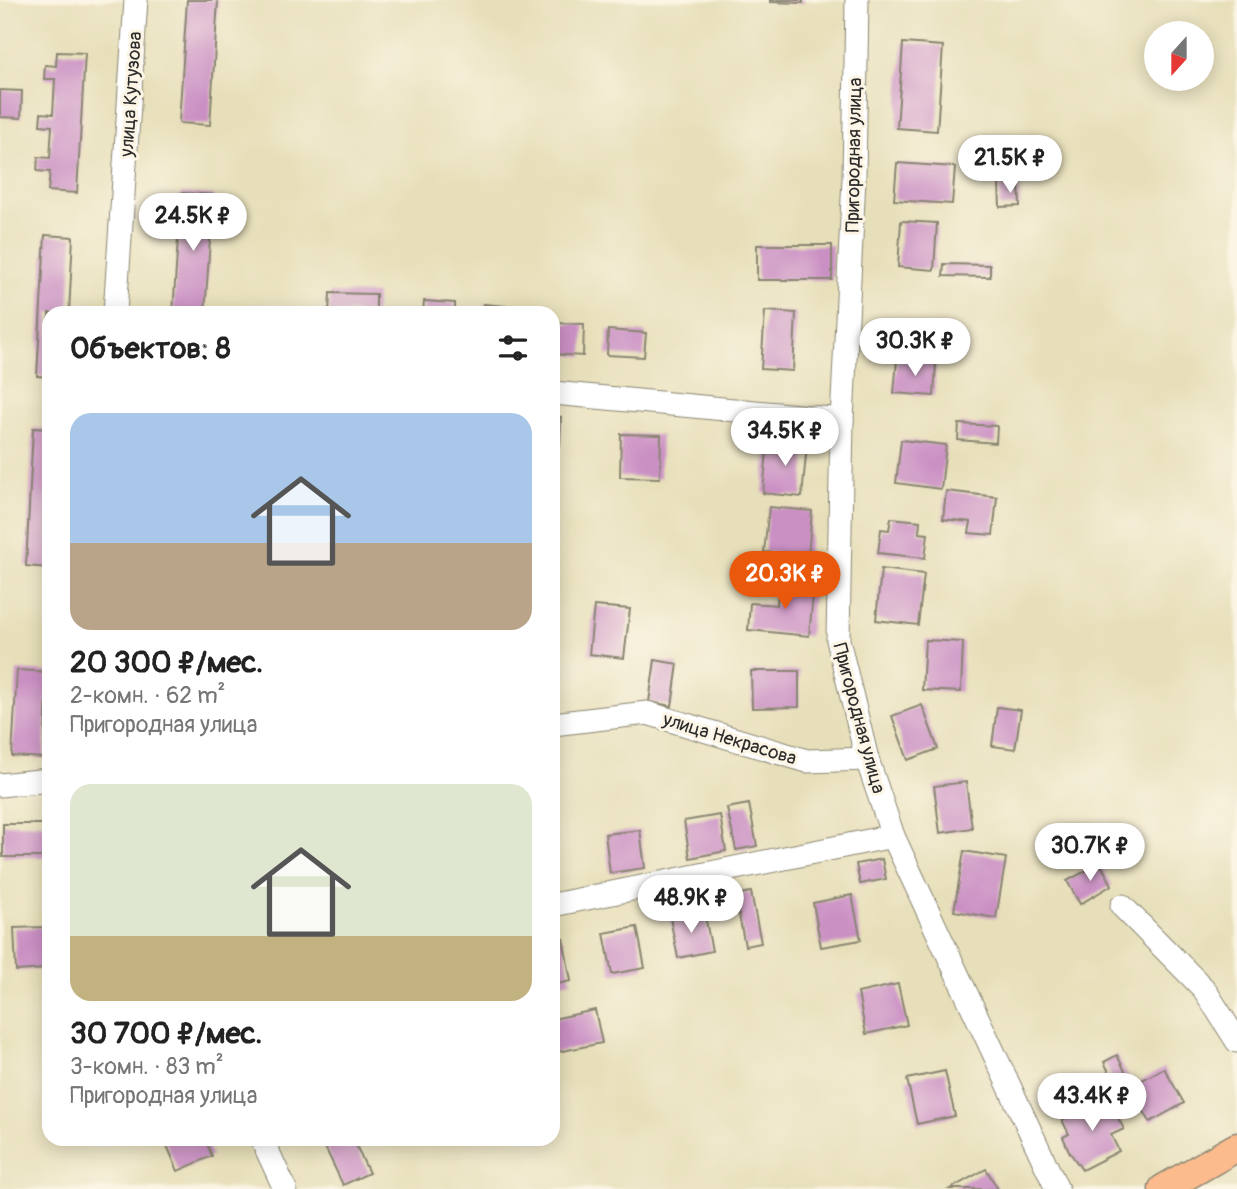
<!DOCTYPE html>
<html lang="ru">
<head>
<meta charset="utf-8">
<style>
  :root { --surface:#fff; --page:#f6f6f6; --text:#222; --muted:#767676; --accent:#ea580c }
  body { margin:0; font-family:Pangolin,sans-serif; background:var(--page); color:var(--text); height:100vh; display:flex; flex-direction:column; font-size:26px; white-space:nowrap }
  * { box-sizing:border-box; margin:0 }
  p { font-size:23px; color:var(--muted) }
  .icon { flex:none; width:38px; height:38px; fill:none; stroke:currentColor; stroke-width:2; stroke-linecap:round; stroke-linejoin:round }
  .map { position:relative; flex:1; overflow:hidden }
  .sheet { position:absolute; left:42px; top:306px; width:518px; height:840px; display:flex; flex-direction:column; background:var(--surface); border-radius:21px; box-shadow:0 4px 18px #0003 }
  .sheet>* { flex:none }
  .needle { width:46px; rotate:201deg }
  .buttons { position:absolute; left:1144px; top:21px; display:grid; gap:14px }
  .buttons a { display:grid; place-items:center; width:70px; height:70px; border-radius:50%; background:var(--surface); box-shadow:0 4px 18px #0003; font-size:35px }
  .price { position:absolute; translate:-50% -60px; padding:0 16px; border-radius:24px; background:#fff; color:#222; font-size:23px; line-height:46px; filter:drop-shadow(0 2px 4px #0008) }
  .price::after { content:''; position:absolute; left:50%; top:42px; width:21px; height:16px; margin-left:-10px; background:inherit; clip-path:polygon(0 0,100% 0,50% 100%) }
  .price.current { background:var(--accent); color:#fff }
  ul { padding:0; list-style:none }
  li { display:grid; align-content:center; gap:14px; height:371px; padding:0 28px }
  li span { display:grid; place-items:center; height:217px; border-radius:21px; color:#555 }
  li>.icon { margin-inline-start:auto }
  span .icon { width:126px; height:126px; fill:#fffc; stroke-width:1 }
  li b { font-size:30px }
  h2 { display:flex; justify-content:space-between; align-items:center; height:84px; padding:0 28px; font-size:30px }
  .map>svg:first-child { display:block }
</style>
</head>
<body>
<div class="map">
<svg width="1237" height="1189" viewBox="0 0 1237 1189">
  <rect width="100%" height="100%" fill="#fcf5e5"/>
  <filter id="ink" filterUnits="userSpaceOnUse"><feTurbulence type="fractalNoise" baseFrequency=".0143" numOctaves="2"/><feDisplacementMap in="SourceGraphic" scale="14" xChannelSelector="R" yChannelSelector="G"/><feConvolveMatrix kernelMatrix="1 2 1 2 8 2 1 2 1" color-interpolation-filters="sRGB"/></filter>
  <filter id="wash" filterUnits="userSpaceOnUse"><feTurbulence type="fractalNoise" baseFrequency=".00686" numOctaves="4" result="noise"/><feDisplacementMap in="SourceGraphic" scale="28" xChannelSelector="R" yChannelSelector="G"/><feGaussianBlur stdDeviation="1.57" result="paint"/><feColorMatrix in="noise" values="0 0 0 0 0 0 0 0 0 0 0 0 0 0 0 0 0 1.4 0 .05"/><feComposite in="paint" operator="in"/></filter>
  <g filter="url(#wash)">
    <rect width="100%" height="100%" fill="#e7dfb9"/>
    <g id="blocks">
      <g fill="#ca90c4">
        <polygon points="187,0 218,0 210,125 179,123"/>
        <polygon points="770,0 803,0 803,3 770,2"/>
        <polygon points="903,43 943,46 937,131 897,128"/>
        <polygon points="57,52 85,53 77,193 48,191 50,172 37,171 38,157 50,158 52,126 40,125 41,113 53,114 55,79 44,79 45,65 56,66"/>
        <polygon points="0,90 22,91 21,118 0,117"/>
        <polygon points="897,163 955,167 952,204 894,200"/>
        <polygon points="1019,182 1020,206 1000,207 999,183"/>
        <polygon points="181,193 213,195 205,313 173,313"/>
        <polygon points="901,221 937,223 934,270 898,267"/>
        <polygon points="45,235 73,237 69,313 49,313 49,377 37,376"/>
        <rect x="757" y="245" width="75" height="35"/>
        <polygon points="944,264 990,265 990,277 943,276"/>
        <polygon points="330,293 376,294 376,313 329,313"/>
        <polygon points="424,301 455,303 455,313 423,313"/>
        <polygon points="484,304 516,307 516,313 484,313"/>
        <polygon points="765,311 796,313 793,371 761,369"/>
        <polygon points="553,323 584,324 583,356 553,354"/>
        <polygon points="608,330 646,333 644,357 607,355"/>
        <polygon points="897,360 936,363 934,396 894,393"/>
        <polygon points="553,416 561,417 560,445 553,444"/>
        <polygon points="959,424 997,426 996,443 958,440"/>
        <polygon points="33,428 49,429 49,568 26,566"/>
        <polygon points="621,434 661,435 660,478 620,477"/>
        <polygon points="768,440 807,444 802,497 763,493"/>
        <polygon points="901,440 946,445 941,489 896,483"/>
        <polygon points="946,491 997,497 993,535 969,533 971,522 943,519"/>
        <polygon points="769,507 812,511 808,556 764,552"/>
        <polygon points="891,518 920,521 919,533 928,534 925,558 878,553 881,529 889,530"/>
        <polygon points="881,569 924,574 918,625 876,620"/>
        <polygon points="779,581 814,584 809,636 748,630 750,603 777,605"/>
        <polygon points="594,606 630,609 624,658 589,654"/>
        <polygon points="925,640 963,642 961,692 922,690"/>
        <polygon points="655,660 678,664 672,706 649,702"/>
        <polygon points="17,670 48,672 44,758 12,756"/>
        <polygon points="751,671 799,671 799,707 752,708"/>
        <polygon points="922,705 938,749 908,760 892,716"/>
        <polygon points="997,707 1021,710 1015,749 992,746"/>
        <polygon points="966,782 972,828 940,833 934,786"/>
        <polygon points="749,804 757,846 736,850 727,808"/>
        <polygon points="720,815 726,851 690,858 684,821"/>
        <rect x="3" y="824" width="46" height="33"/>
        <polygon points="640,830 645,868 610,873 605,834"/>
        <polygon points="964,851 1006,858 996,918 954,911"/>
        <polygon points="882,859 886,879 860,884 856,864"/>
        <polygon points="1100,863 1112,885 1080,904 1067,881"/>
        <polygon points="751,892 761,943 745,946 735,895"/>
        <polygon points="852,895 861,940 821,947 813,903"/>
        <polygon points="704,911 712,951 678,958 670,918"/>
        <polygon points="44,927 46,969 16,971 14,928"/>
        <polygon points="637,927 645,968 612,974 604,933"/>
        <polygon points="563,938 571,981 553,985 553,940"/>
        <polygon points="898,984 907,1025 866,1034 858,993"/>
        <polygon points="595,1010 602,1043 553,1053 553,1019"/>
        <polygon points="1117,1055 1128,1077 1115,1084 1104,1062"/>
        <polygon points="1164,1068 1184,1103 1150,1122 1130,1087"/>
        <polygon points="945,1071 955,1116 917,1124 907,1079"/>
        <polygon points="1107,1097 1124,1129 1111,1135 1119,1151 1082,1170 1069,1151 1063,1137 1069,1134 1062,1120"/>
        <polygon points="168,1139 205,1139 212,1156 178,1171 165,1141"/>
        <polygon points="336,1139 353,1139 369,1173 343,1185 324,1145"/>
        <polygon points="986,1169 998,1189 950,1189"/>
      </g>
    </g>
  </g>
  <g filter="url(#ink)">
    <use href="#blocks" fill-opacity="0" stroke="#898572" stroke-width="2"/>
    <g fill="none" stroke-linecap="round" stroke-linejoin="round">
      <g stroke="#898572" stroke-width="25">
        <g id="minor">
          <polyline points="857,0 854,178 842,420 838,640 867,759 893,836 1057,1189"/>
          <polyline points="115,313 136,0"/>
          <polyline points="553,393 842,420"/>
          <polyline points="553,724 647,713 807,761 867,759"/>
          <polyline points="0,785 49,780"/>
          <polyline points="553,905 893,836"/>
          <polyline points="1122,906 1204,989 1237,1041"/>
          <polyline points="262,1139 285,1189"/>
        </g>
      </g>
      <g stroke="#898572" stroke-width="31">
        <polyline id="major" points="1163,1189 1237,1147"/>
      </g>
      <use href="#minor" stroke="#fff" stroke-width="23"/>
      <use href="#major" stroke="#fbbb8d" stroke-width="28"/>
    </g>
  </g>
  <g text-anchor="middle" stroke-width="6" stroke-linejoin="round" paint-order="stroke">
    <g font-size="19" fill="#2b2b2b" stroke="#fcf5e5">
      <text transform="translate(130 94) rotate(-86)" y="7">улица Кутузова</text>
      <text transform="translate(853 155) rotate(-89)" y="7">Пригородная улица</text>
      <text transform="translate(860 718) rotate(75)" y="7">Пригородная улица</text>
      <text transform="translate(730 738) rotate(17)" y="7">улица Некрасова</text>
    </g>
  </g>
</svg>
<div class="buttons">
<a><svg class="needle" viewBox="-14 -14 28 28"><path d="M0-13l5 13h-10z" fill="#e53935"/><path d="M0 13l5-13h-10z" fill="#767676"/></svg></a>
</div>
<b class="price" style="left:1010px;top:195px">21.5K ₽</b>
<b class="price" style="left:193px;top:253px">24.5K ₽</b>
<b class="price" style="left:915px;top:378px">30.3K ₽</b>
<b class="price" style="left:785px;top:468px">34.5K ₽</b>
<b class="price current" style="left:785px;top:611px">20.3K ₽</b>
<b class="price" style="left:1090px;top:883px">30.7K ₽</b>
<b class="price" style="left:691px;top:935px">48.9K ₽</b>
<b class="price" style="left:1092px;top:1133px">43.4K ₽</b>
<section class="sheet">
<h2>Объектов: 8<svg class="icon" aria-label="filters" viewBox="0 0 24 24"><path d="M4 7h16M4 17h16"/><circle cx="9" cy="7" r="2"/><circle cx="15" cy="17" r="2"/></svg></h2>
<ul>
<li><span style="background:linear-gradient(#a9c7e8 60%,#b9a48a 0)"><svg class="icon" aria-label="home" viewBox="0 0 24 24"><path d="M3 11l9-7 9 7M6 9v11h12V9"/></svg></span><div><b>20 300 ₽/мес.</b><p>2-комн. · 62 m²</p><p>Пригородная улица</p></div></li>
<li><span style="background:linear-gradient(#dfe7d0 70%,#c2b280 0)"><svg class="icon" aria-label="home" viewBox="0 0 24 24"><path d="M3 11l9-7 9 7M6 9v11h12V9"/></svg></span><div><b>30 700 ₽/мес.</b><p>3-комн. · 83 m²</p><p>Пригородная улица</p></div></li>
</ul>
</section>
</div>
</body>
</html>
